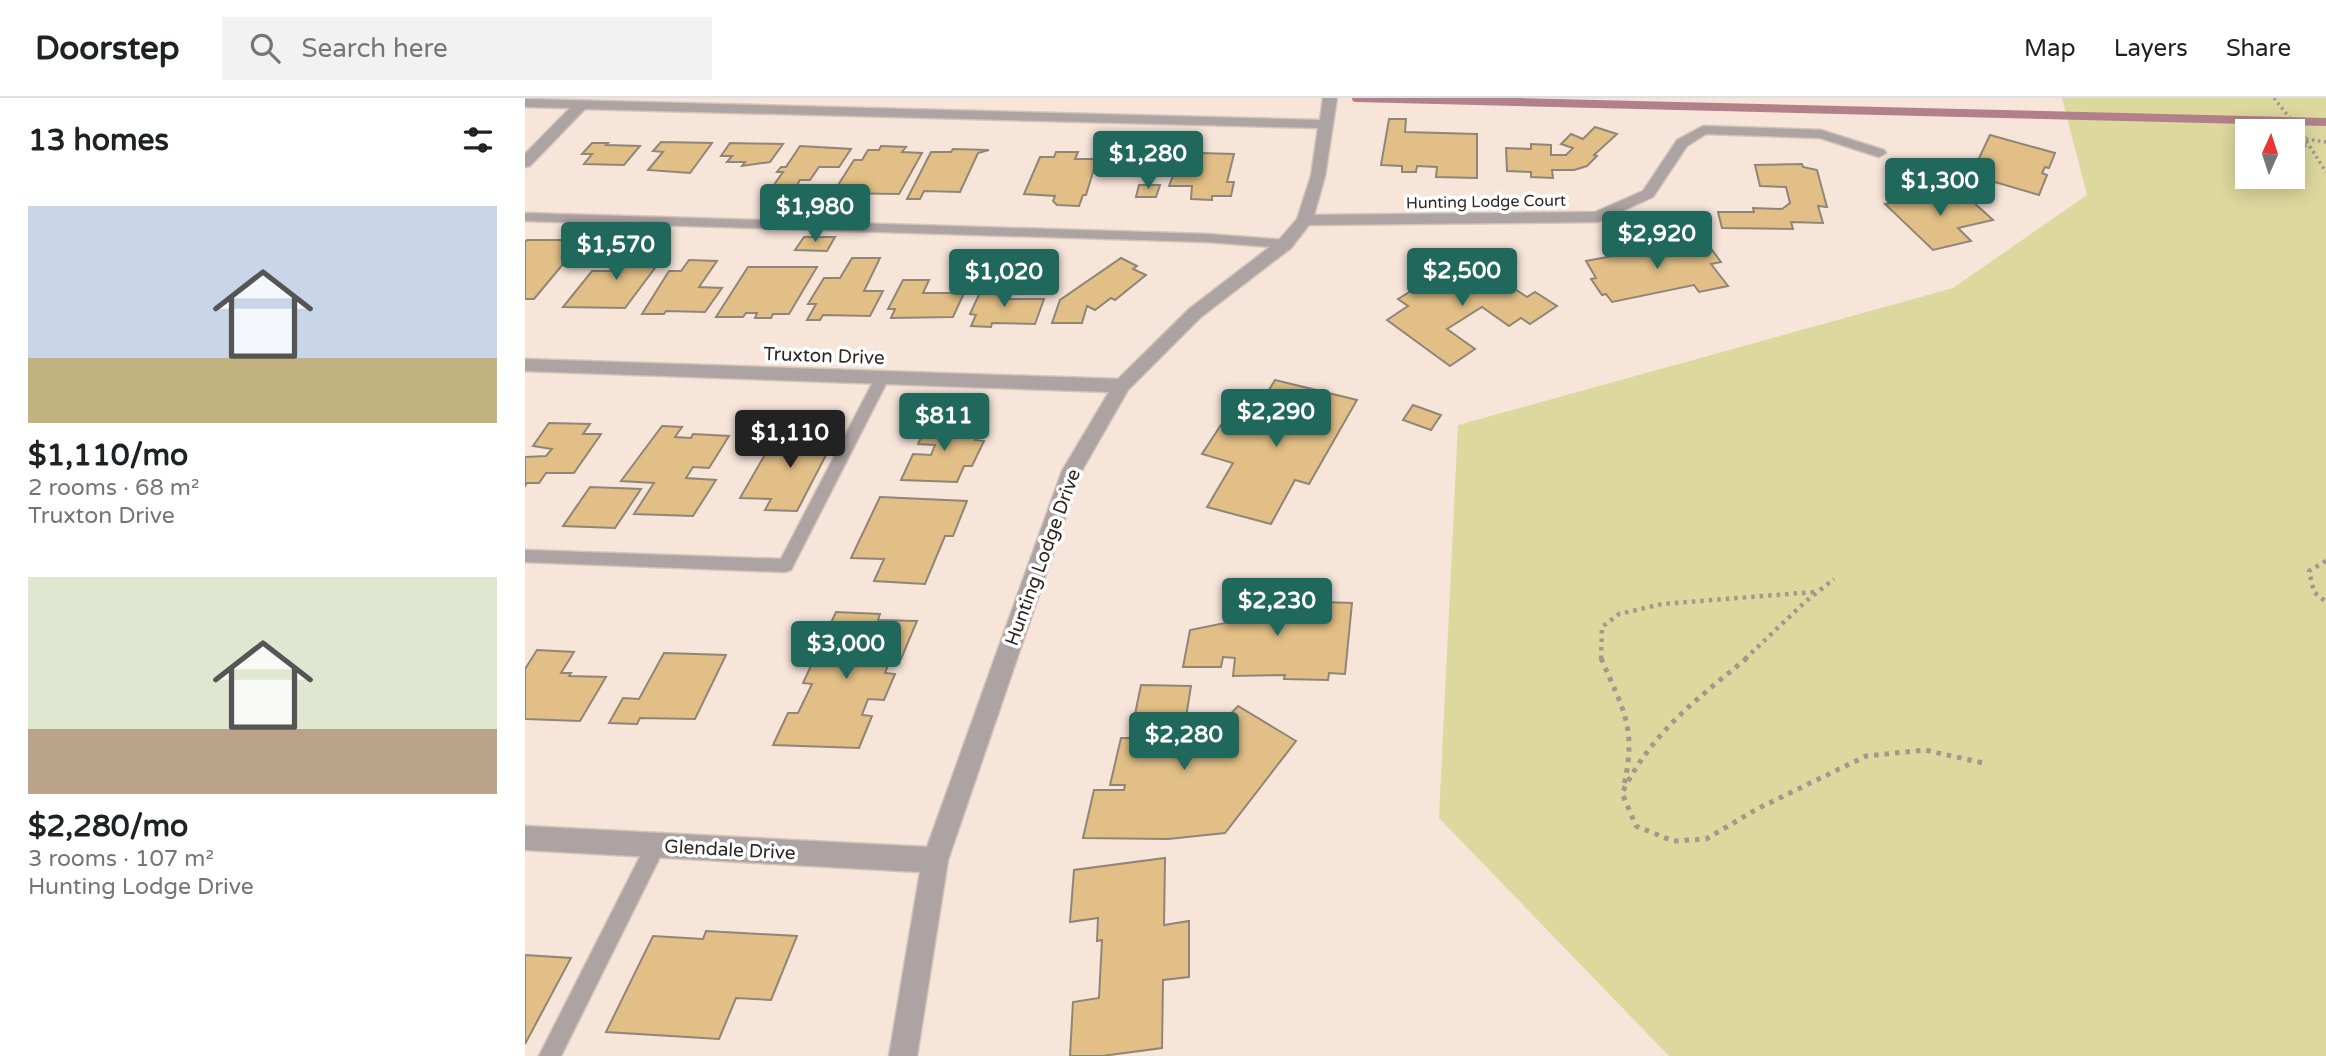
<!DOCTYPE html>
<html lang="en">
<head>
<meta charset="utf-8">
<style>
  :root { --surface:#fff; --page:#f2f2f2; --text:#202124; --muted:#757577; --line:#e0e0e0; --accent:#21685c }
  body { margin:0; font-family:"Varela Round",sans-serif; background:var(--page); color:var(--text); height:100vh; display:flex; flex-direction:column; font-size:26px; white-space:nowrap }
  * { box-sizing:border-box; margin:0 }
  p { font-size:23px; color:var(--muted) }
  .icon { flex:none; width:38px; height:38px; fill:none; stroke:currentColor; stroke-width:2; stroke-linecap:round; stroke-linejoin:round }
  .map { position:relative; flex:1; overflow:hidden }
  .drawer { display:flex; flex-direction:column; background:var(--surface); width:525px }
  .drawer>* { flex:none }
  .needle { width:46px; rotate:3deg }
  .buttons { position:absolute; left:1710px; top:21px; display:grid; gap:14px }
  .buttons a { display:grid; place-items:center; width:70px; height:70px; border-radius:0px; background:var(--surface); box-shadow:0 4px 18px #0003; font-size:35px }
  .price { position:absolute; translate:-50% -60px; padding:0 16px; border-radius:7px; background:var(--accent); color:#fff; font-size:23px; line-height:46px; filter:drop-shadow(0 2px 4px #0008) }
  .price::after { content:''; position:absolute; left:50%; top:42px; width:21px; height:16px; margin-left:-10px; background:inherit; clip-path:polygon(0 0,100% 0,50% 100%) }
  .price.selected { background:#222; color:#fff }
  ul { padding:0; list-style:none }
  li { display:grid; align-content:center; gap:14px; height:371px; padding:0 28px }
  li span { display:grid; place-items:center; height:217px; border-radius:0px; color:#555 }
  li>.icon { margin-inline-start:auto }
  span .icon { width:126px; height:126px; fill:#fffc; stroke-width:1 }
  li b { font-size:30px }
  h2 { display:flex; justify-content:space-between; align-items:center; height:84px; padding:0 28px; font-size:30px }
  header { display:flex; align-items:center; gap:42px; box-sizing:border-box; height:98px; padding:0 35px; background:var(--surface); border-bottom:2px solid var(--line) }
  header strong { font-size:33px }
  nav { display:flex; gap:38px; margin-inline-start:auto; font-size:24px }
  .search { width:490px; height:63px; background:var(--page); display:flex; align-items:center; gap:18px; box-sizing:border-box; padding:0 24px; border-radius:0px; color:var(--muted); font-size:26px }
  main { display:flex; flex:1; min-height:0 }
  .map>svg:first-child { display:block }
</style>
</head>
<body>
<header>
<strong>Doorstep</strong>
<div class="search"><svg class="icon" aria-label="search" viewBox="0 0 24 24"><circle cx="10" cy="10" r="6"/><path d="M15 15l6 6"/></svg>Search here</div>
<nav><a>Map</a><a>Layers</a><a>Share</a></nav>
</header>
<main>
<section class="drawer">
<h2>13 homes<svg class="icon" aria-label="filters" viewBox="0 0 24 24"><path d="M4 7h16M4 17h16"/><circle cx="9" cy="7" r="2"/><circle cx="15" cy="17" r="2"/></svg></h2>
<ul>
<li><span style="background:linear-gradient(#c9d6e8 70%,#c2b280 0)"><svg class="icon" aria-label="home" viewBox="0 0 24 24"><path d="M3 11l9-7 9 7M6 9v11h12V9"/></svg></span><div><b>$1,110/mo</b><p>2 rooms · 68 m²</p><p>Truxton Drive</p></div></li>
<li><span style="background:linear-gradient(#dfe7d0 70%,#b9a48a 0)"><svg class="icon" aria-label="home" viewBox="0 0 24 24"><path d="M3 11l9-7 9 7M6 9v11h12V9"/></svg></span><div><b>$2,280/mo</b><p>3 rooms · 107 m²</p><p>Hunting Lodge Drive</p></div></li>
</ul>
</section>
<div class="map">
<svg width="1801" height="958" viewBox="0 0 1801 958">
  <rect width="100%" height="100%" fill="#f7e5da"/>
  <path fill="#ddd89d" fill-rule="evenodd" d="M1537,0h264v958h-657l-230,-238 19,-393 495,-137 134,-93zM1722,33h46v46h-46z"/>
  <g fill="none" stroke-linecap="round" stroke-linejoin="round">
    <polyline stroke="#b1808a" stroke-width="8" points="831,0 1801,24"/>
  </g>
  <g fill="#e2bf87" stroke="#8f8677" stroke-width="2">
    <polygon points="864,21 881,21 880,34 952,36 952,80 911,79 912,69 892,68 891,74 877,74 877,68 856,67"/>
    <polygon points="1070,29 1092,36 1069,57 1072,58 1062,68 1049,72 1027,72 1028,80 1006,79 1006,74 982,73 981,50 1006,51 1006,46 1026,47 1026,57 1041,57 1048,50 1036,46 1046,36 1058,41"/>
    <polygon points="1465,37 1530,55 1524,70 1520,69 1517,75 1522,77 1514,97 1446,77"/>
    <polygon points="136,44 187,45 165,75 123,72 138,54 128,53"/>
    <polygon points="67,45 83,45 81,47 115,48 99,67 59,66 67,56 57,56"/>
    <polygon points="205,45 258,46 245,64 217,68 220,64 202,64 207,58 196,58"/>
    <polygon points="275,48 326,51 314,69 294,69 285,82 275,82 265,99 241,98 258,74 252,74 256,69 261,69"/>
    <polygon points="356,48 381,49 377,54 397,55 374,96 308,95 329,62 337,62 343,52 354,52"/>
    <polygon points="428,51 464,52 453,55 435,94 399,93 395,101 382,101 406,54 426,54"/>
    <polygon points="531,54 553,54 550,61 572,61 561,97 558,97 554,108 532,107 528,103 530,98 499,96 515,59 529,59"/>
    <polygon points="675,55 709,56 702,84 709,84 706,98 687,98 687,102 666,101 667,88 644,88 649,75 656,75 660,60 674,60"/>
    <polygon points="1277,66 1278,69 1292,72 1302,109 1293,108 1298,125 1266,124 1268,131 1197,130 1193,114 1229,114 1228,110 1257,111 1265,105 1261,89 1235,88 1230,67"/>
    <polygon points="614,87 635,87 631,99 611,99"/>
    <polygon points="1435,92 1468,122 1433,130 1446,143 1408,152 1360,106"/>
    <polygon points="279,139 310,139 302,153 270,152"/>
    <polygon points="1179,141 1196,164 1186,166 1203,188 1174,194 1169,187 1087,204 1081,196 1077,197 1066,181 1071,180 1061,163"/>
    <polygon points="2,142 50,142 37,159 44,159 9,201 0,201 0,144"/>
    <polygon points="105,153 142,154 100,210 38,209 67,173 86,173"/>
    <polygon points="942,159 1002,199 1010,194 1032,208 1005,226 996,220 984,228 957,209 922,231 950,251 925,268 862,222 883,208 873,201"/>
    <polygon points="327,160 355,160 339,193 358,193 345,218 298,217 295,222 282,222 291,206 283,206 299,180 315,180"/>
    <polygon points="596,160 612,168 608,171 621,177 590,202 586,200 570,212 562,208 557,225 527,225 535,202"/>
    <polygon points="164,162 192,163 174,189 197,190 180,214 141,213 139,216 117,216 144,173 156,173"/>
    <polygon points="223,169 292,169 264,216 248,216 246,220 230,220 232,215 221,215 218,219 191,219"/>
    <polygon points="378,182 404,182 398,195 439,195 428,219 366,220 370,211 363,211"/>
    <polygon points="457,190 488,191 484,201 519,201 510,226 467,225 466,229 446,228 451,217 445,216"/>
    <polygon points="750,282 832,302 784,386 770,382 746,426 682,409 708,365 677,356 698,324 728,331 737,317 730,315"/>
    <polygon points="888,307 916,317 906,332 878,322"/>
    <polygon points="405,322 425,323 423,329 455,331 450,342 459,343 447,368 439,368 432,384 376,382 388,356 406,357 410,347 393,346"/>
    <polygon points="24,325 65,326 58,336 76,336 49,375 21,375 14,385 2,385 0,388 0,359 21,358 27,351 8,348"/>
    <polygon points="137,328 157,329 150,339 166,340 168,336 204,338 184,370 168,369 161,380 191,382 168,418 109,416 129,385 96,383"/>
    <polygon points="283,332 314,332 272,413 240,412 246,401 215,400 250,339 279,340"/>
    <polygon points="65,389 116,391 90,430 38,428"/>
    <polygon points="355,399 442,403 428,438 420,438 400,486 349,483 359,461 326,460"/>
    <polygon points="739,485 776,486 773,511 795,512 797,504 827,505 820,576 804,575 803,582 759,581 760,577 708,578 710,560 698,559 696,569 658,569 665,532 715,522 719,496 736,497"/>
    <polygon points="311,514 355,516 353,522 392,523 376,561 366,560 360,575 370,576 359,602 343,601 337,617 347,618 334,650 248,647 263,615 273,615 287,586 278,585"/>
    <polygon points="12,552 49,554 36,575 46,575 44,578 81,579 55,623 0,621 0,571"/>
    <polygon points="139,555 201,557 170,621 115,620 112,626 84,625 98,600 114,601"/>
    <polygon points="616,587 666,588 661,619 665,619 661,638 678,631 686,637 713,608 771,643 700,735 643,741 558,740 569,692 599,692 600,687 585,687 596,640 610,640 614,621 609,621"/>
    <polygon points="640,760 639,827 664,823 664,879 638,882 637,950 577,958 545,958 548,904 574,900 577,842 572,843 573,820 545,824 549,772"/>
    <polygon points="181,833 272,838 246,902 211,900 194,941 81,934 128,838 178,841"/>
    <polygon points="0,857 46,860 0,946"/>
  </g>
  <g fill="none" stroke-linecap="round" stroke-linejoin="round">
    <g stroke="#d3c3b9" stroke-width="3">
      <g id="lane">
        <polygon points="0,115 682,136 760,142 766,146 760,150 682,144 0,123"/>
        <polygon points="357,275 364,280 266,472 260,474 0,464 0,452 256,461 350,280"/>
        <polygon points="131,738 138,741 140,747 138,753 36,958 14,958 124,741"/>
      </g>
    </g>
    <g stroke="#d3c3b9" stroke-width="3">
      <polygon id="street" points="798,0 812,0 800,78 789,117 1070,114 1118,93 1152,42 1178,28 1296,32 1359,52 1361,55 1354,59 1295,40 1181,36 1162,48 1128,99 1073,124 784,127 766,150 676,219 603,292 556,374 423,762 392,958 364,958 395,774 0,752 0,728 402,749 537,373 584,294 0,273 0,261 593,281 664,211 754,142 772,121 786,78 793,30 60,11 5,68 0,69 0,56 45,10 0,9 0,1 795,22"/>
    </g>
    <g stroke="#a4978f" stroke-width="3.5" stroke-dasharray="2.5 3.5" stroke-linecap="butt">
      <polyline points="1749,0 1775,33 1801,74"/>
      <polyline points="1781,41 1801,44"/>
      <polyline points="1768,53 1784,46"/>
    </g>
    <g stroke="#a4978f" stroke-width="4.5" stroke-dasharray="3.5 5" stroke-linecap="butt">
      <polyline points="1801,463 1784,473 1789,494 1801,504"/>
      <polyline points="1076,561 1077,529 1094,516 1137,506 1289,494"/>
      <polyline points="1220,561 1280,504 1309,481"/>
    </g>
    <g stroke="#a4978f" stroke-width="5" stroke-dasharray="4.5 6" stroke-linecap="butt">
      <path d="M1076,560c22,52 36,69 23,127"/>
      <path d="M1222,560c-51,42 -95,74 -125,135l14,33 37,15 33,-2 51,-30 109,-53 59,-6 58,13"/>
    </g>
    <use href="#lane" fill="#aca3a2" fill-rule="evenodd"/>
    <use href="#street" fill="#aca3a2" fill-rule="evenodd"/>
  </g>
  <g text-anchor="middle" stroke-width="7" stroke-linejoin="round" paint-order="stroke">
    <g font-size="16" fill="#2d2622" stroke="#fff">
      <text transform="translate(961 103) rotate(-1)" y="6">Hunting Lodge Court</text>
    </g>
    <g font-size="19" fill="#2d2622" stroke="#fff">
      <text transform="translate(299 257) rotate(2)" y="7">Truxton Drive</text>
      <text transform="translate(517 459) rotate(-70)" y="7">Hunting Lodge Drive</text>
      <text transform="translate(205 751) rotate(3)" y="7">Glendale Drive</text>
    </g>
  </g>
</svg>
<div class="buttons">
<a><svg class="needle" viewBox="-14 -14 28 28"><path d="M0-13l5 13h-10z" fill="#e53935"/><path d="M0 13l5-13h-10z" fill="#757577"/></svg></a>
</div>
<b class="price" style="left:623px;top:93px">$1,280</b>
<b class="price" style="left:1415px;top:120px">$1,300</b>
<b class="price" style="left:290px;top:146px">$1,980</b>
<b class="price" style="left:1132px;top:173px">$2,920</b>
<b class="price" style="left:91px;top:184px">$1,570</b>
<b class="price" style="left:937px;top:210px">$2,500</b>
<b class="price" style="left:479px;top:211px">$1,020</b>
<b class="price" style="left:751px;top:351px">$2,290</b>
<b class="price" style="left:419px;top:355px">$811</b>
<b class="price selected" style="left:265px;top:372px">$1,110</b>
<b class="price" style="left:752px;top:540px">$2,230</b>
<b class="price" style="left:321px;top:583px">$3,000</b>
<b class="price" style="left:659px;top:674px">$2,280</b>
</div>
</main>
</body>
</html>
